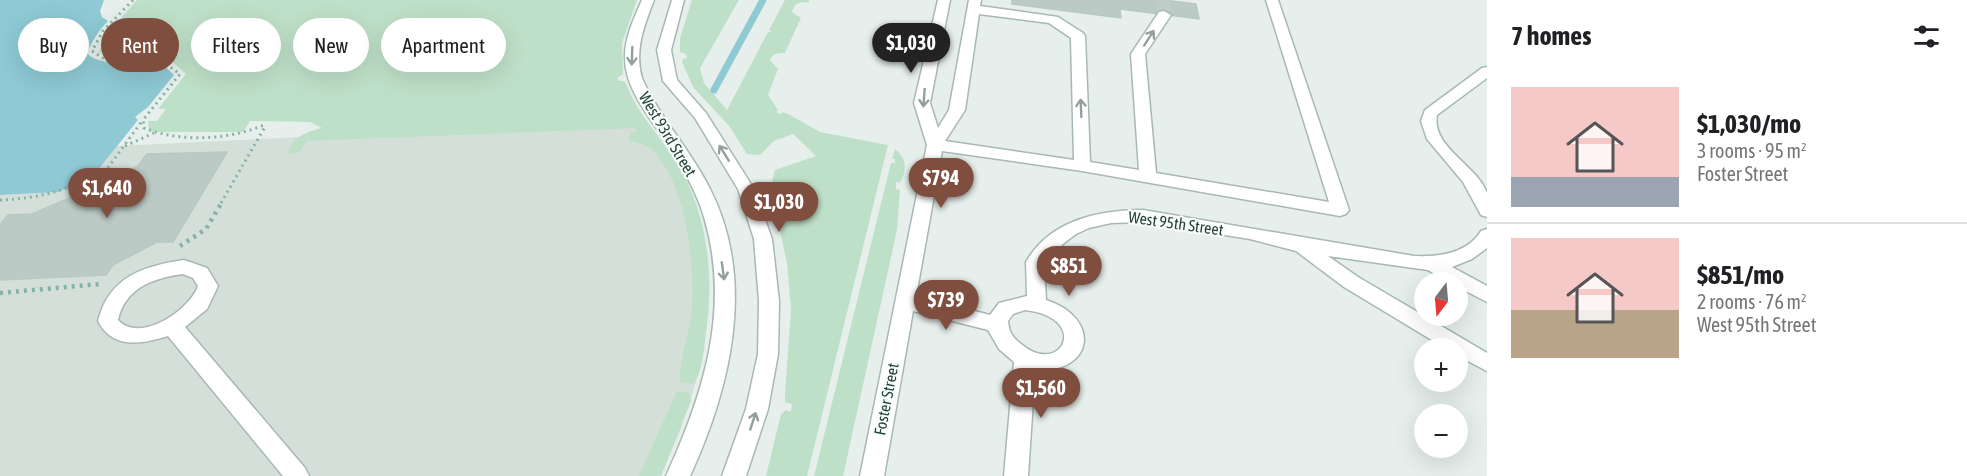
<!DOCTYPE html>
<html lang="en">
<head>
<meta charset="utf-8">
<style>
  :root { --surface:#fff; --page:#f6f6f6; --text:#202124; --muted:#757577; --line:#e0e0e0; --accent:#7f4e3f }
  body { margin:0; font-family:"Asap Condensed",sans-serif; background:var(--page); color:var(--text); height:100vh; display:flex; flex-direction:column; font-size:22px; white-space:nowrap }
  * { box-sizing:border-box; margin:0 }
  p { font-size:20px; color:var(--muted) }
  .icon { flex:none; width:33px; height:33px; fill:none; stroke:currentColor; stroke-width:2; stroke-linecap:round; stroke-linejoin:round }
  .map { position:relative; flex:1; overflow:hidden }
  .details { display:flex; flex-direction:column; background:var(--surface); width:480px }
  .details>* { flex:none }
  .top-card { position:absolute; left:18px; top:18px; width:570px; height:54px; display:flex; gap:12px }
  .needle { width:39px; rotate:196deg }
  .buttons { position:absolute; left:1414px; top:272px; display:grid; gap:12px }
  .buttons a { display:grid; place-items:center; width:54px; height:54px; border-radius:50%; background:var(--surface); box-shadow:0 6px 24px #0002; font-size:30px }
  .price { position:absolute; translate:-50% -51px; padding:0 14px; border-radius:21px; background:var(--accent); color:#fff; font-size:20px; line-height:39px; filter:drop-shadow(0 2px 3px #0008) }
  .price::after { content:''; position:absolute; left:50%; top:36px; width:18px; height:14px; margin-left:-9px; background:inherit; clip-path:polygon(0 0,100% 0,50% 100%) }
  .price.active { background:#222; color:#fff }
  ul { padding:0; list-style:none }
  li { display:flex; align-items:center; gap:18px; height:150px; padding:0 24px }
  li+li { border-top:2px solid var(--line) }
  li span { display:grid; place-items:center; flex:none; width:168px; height:120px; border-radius:0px; color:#555 }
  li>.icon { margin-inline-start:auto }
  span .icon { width:72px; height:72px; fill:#fffc; stroke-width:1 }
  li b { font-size:26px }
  h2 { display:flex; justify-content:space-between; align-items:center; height:72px; padding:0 24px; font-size:26px }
  .pill { padding:0 21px; border-radius:27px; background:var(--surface); box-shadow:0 6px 24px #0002; font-size:21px; line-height:54px }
  .pill.active { background:var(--accent); color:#fff }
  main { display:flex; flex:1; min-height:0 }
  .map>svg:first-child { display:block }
</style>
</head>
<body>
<main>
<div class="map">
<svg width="1487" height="476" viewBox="0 0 1487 476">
  <rect width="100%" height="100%" fill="#e6efeb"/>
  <polygon fill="#d4dfda" points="646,120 678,163 691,193 701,221 709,274 707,325 700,369 682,426 661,476 0,476 0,195 58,192 93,176 117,146"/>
  <g fill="#bfe0c8">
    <path d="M137,0h500l-15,43 1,31 -6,4 2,3h4l3,2c11,30 32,51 49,77 32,49 40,115 31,172 -2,16 -3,40 -13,52l-13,-2c-2,-17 8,-45 11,-63 5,-47 -3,-133 -38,-168 -6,-7 -16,-8 -25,-11l3,-8h5v-4l-330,13c-4,7 -8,17 -18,11 5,-16 19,-20 34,-24l-12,-6 -60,-1 -7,11h-89l-5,-3 -1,-8h9l9,-12h-8l28,-35 -18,-16c-17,1 -60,7 -69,-7l12,-22z"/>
    <path d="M692,0h47l-39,68 4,15 23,27 41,-78h4l-3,-2 16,-30h24v3c-9,-2 -15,0 -17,9l9,6 -16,35c-7,0 -12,0 -15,7l8,9 -10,26 10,15 -2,2 4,2 3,-2 5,2 32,18 68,13 -81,331h-41l15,-62 5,-4 5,2 1,-8 -7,-2v-8l6,-85 -4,-46 -8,-37 -11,-29 7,-27 41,-14 -23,-22 -19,7 -14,14 -13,-1 -17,-27 -37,-40 -11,-25 1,-3 4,-1 -1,-4 -6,-2v-14z"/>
    <path d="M895,149c12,9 12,21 5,34l-4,-1v7l4,1 -3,40 -54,246h-29l77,-313h4v-4h-3z"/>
    <polygon points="677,391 690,393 691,401 661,476 639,476"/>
  </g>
  <path fill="#8ec9d4" d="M0,0h104l-4,11 2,6 6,4c-9,9 -16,20 -21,32 12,15 54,8 72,8l15,14 -26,32 -13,10 3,3 -45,56 -35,16 -58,3z"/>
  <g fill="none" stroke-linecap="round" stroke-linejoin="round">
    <polyline stroke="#8ec9d4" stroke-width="7" points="714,90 763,0"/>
  </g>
  <g fill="#bbcac4" stroke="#b8c9c2" stroke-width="1.5">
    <polygon points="1012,0 1163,0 1196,4 1199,19 1120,9 1121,18 1012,4"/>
    <polygon points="227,152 173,242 157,242 113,265 106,275 0,280 0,225 8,215 32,214 72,197 83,183 101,183 137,167 147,154"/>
  </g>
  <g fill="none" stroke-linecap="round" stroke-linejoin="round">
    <polyline stroke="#bfccc8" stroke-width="15" stroke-dasharray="15 8" stroke-linecap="butt" points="1164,0 1164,15"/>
    <g stroke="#a8b8b2" stroke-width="3">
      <g id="minor">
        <path d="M642,0h12c-10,26 -20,51 -12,78 17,39 48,71 67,109 48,92 22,200 -19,289h-24c38,-83 65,-168 38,-259 -7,-24 -20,-47 -34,-69 -17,-27 -46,-58 -45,-92 0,-19 9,-38 17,-56z"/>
        <polygon points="672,0 684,0 671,50 677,80 706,113 754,189 772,239 779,301 778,354 768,409 746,476 722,476 746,409 758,354 759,301 754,239 738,189 695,118 663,81 657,50"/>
        <path d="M938,0h12l-20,103 8,25 11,-18 20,-110h12l-1,6 78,11 25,16 2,3 5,126 49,8 -8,-116 28,-42 5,-1 7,4 -26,39 11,119 173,29 -63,-202h12l71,210 -3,4 -6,2 -258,-45 -140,-20 -26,145 74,19 9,-12 28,-7 -1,-34c24,-42 73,-52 117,-52l271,46c24,1 53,-2 67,-25l6,-2v19l-15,11 -20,8 35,19v16l-29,-15v-5h-10l-20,-12 -100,-14 30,21 129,76v18l-29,-15v-8h-13l-101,-61 -48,-36 -46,-12 -107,-17 -32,1 -22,5 -13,6 -12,9 -20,20 2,37c56,18 48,74 -11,70l-7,106h-24l10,-114 -15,-13 -11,-19 -75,-19 -29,165h-24l67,-331 -13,-42zM979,14l70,9 22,15 3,122 -129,-19 20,-31zM1025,310c67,8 36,68 -4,34 -9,-7 -12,-12 -13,-23l5,-7z"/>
        <path d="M1487,67v11l-50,37c-6,32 40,50 50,78 0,7 0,17 0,24l-6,-2 -18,-33 -36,-43 -6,-18 4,-11 57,-42z"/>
        <path d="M184,260l23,8 11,18 -11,23 -22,18 120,141 4,8h-26l-115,-140c-26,8 -55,14 -70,-15 11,-44 45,-55 86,-61zM183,274l10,4 5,8c-8,24 -58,58 -80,34 7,-32 35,-42 65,-46z"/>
      </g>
    </g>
    <g stroke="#86b3a5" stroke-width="3" stroke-dasharray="2 4" stroke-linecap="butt">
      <path d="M133,0l-30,31 -11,20 14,9 53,-1 21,15 -37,46 1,8c37,15 87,12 122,-4"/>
      <polyline points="125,146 154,133"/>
      <path d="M0,200c38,-1 74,-11 107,-31l35,-48"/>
      <polyline points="221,203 266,125"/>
    </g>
    <g stroke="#86b3a5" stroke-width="4.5" stroke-dasharray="3 5" stroke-linecap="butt">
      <polyline points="180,246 206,229 222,202"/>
      <polyline points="0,293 100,284"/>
    </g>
    <use href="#minor" fill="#fff" fill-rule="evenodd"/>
  </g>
  <defs><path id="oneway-shaft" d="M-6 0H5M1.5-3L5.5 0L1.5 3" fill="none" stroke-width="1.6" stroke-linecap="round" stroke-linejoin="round" transform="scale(1.5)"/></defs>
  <g stroke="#92a09c">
    <use href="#oneway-shaft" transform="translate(1149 38) rotate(-57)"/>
    <use href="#oneway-shaft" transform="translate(632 56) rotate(92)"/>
    <use href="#oneway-shaft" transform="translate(924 98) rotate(94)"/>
    <use href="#oneway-shaft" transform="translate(1081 108) rotate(-92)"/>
    <use href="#oneway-shaft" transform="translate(724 153) rotate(-122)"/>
    <use href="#oneway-shaft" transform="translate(723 271) rotate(82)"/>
    <use href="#oneway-shaft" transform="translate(753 421) rotate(-72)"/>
  </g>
  <g text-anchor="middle" stroke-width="4.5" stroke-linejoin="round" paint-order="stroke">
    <g font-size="16" fill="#24423a" stroke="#f7fbf9">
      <text transform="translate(668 134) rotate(59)" y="6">West 93rd Street</text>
      <text transform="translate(1176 223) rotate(8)" y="6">West 95th Street</text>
      <text transform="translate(886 399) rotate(-79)" y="6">Foster Street</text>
    </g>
  </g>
</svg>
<div class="buttons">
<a><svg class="needle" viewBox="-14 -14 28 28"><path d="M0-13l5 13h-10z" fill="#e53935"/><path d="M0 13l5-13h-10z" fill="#757577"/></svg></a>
<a>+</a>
<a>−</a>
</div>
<b class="price active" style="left:911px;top:74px">$1,030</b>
<b class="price" style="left:941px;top:209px">$794</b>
<b class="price" style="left:107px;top:219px">$1,640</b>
<b class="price" style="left:779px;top:233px">$1,030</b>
<b class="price" style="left:1069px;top:297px">$851</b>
<b class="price" style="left:946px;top:331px">$739</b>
<b class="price" style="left:1041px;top:419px">$1,560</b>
<div class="top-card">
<a class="pill">Buy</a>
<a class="pill active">Rent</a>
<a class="pill">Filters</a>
<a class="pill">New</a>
<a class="pill">Apartment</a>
</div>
</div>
<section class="details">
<h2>7 homes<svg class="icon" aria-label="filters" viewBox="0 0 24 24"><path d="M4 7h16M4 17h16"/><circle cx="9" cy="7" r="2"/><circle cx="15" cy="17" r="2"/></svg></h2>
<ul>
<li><span style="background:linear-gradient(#f6c9c9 75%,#9aa5b1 0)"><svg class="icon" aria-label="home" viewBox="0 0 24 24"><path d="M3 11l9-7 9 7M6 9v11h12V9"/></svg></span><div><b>$1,030/mo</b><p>3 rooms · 95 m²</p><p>Foster Street</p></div></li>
<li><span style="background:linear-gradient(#f6c9c9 60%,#b9a48a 0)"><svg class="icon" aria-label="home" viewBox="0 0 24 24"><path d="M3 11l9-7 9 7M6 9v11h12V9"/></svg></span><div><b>$851/mo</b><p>2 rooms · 76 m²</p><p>West 95th Street</p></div></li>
</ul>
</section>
</main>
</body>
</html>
